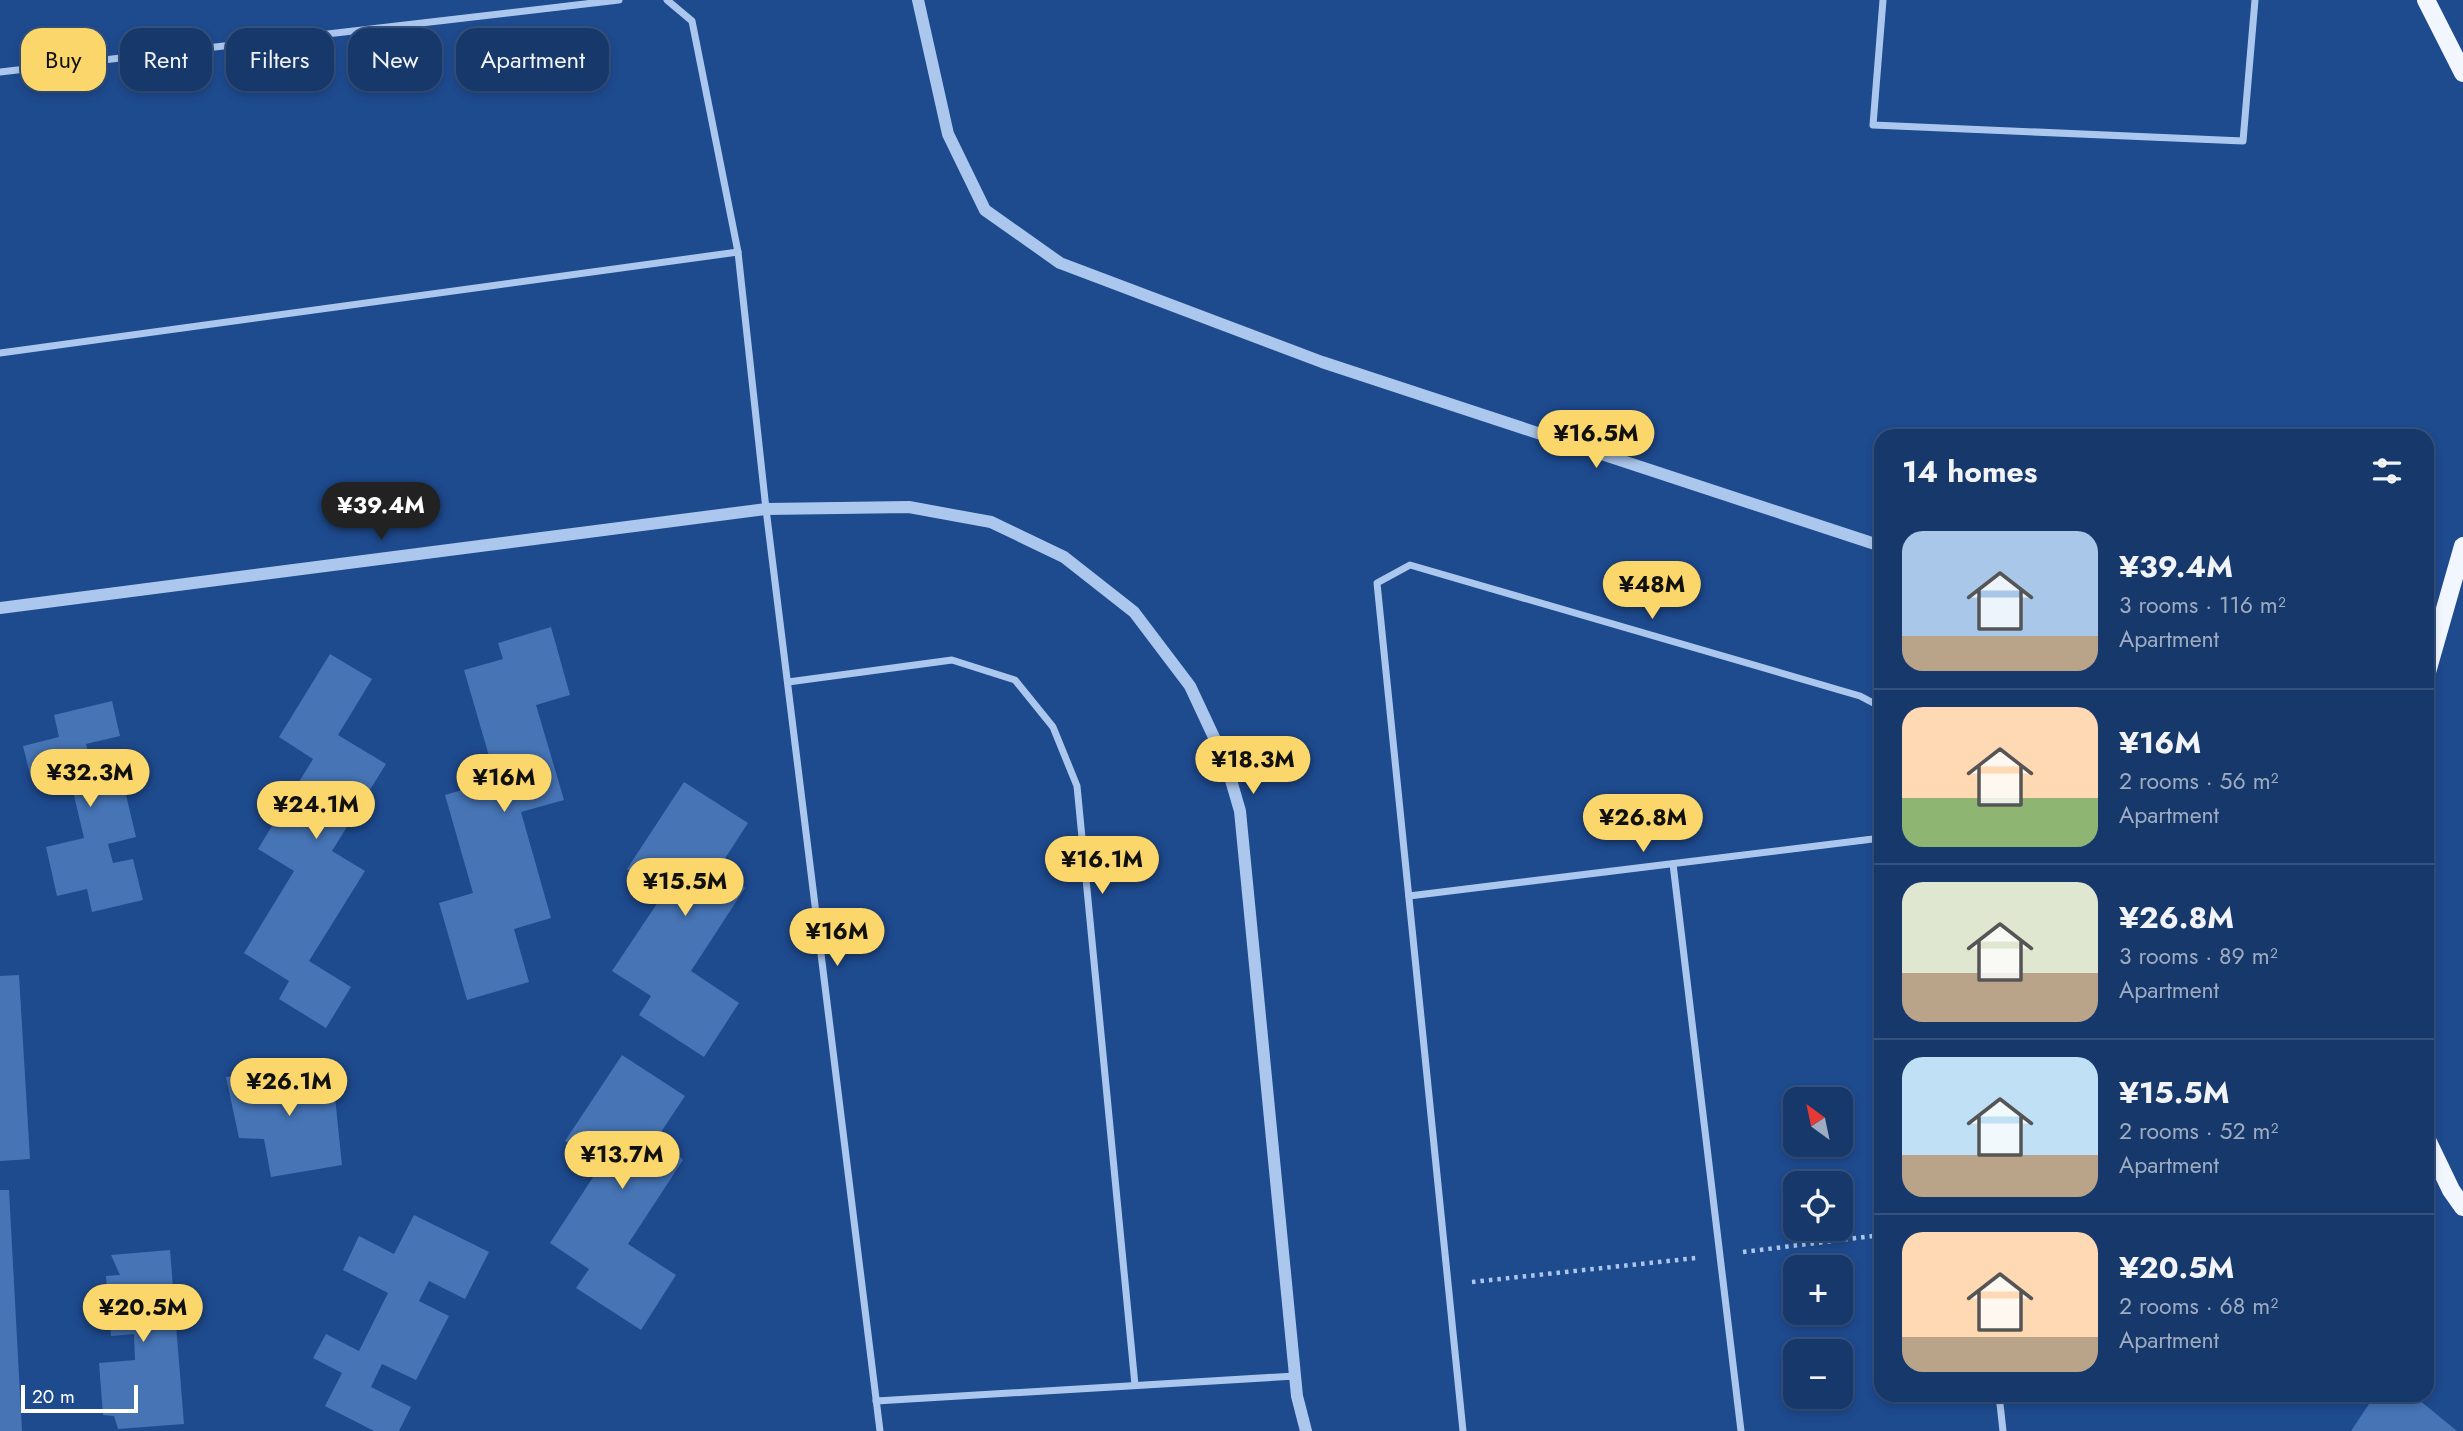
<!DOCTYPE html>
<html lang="en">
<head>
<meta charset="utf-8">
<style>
  :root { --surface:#16386a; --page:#234372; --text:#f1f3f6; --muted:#9eacc1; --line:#35527e; --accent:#fbd76b }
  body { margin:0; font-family:Jost,sans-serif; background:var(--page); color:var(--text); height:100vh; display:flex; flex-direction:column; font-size:26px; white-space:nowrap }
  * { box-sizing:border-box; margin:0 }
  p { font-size:23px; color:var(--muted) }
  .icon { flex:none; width:38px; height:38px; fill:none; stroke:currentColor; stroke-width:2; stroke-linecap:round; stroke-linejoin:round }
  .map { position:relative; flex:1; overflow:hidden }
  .details { position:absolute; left:1874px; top:429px; width:560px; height:973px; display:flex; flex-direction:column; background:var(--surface); border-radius:21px; box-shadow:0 4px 10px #0003,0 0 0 2px var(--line) }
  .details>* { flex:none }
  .banner { position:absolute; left:21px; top:28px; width:665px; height:63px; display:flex; gap:14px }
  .needle { width:46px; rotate:327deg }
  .tools { position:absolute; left:1783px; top:1087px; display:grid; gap:14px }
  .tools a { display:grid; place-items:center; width:70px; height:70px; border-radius:14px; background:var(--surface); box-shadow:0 4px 10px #0003,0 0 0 2px var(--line); font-size:35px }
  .scale { position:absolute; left:21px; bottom:18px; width:117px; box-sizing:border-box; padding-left:7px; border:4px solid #fff; border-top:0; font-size:19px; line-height:24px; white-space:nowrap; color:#fff; -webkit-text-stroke:5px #1e4a8e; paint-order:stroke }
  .price { position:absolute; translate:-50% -60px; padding:0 16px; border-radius:24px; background:var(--accent); color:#111; font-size:23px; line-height:46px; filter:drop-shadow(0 2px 4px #0008) }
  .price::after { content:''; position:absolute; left:50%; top:42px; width:21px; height:16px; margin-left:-10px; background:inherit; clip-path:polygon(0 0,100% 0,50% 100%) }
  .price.selected { background:#222; color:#fff }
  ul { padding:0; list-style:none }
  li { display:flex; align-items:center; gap:21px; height:175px; padding:0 28px }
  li+li { border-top:2px solid var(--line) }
  li span { display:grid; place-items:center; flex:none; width:196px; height:140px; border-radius:21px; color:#555 }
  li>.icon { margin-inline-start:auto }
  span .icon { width:84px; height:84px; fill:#fffc; stroke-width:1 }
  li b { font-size:30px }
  h2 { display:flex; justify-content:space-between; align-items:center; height:84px; padding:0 28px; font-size:30px }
  .tag { padding:0 24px; border-radius:21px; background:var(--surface); box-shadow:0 4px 10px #0003,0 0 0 2px var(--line); font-size:24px; line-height:63px }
  .tag.selected { background:var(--accent); color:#111 }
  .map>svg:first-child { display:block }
</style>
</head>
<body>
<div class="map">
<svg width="2463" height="1431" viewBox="0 0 2463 1431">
  <rect width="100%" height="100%" fill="#1e4a8e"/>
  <g fill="#4674b5">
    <polygon points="551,627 570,695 536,705 564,800 521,812 551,918 514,929 529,982 467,1000 439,903 473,893 445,795 496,780 464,670 503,659 498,643"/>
    <polygon points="330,654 372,679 338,735 386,764 332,851 365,871 309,961 351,987 326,1028 279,999 289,981 244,953 294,871 258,849 313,759 279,737"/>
    <polygon points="112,701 120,736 86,744 92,768 118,761 136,837 108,844 113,863 133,859 143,900 92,912 87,889 57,896 46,847 84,838 68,770 31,778 23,746 59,737 54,715"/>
    <polygon points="684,782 748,823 722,863 745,888 691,971 739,1003 704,1057 639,1015 651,996 612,971 664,893 627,869"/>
    <polygon points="19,975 30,1159 0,1161 0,976"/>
    <polygon points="622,1055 685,1096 659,1135 683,1160 628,1244 676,1275 641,1330 576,1288 589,1269 550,1243 601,1165 565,1141"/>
    <polygon points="332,1068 342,1165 271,1177 264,1139 239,1138 226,1077"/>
    <polygon points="0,1190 9,1190 22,1431 0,1431"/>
    <polygon points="414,1215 489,1252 465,1299 429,1281 419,1301 449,1316 416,1380 382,1364 371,1387 411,1407 399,1431 374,1431 325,1406 342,1373 313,1358 326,1334 359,1351 388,1293 343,1270 359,1236 394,1254"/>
    <polygon points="170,1250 184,1424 118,1429 114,1416 103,1415 99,1363 135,1360 134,1334 111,1336 106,1276 120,1275 111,1255"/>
    <polygon points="2427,1282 2428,1282 2433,1303 2427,1303"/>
    <polygon points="2375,1395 2413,1395 2457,1431 2351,1431"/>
  </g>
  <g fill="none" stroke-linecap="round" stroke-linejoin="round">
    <g stroke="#acc7ed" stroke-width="4.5" stroke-dasharray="3.5 5" stroke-linecap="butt">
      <polyline points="1743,1252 1881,1235"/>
      <polyline points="1472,1282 1696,1258"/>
    </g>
    <g stroke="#acc7ed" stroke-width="7">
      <polyline points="667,0 692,21 738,252 766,509 880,1431"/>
      <polyline points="1883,0 1873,125 2243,141 2255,0"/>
      <polyline points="0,72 619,0"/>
      <polyline points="0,353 738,252"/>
      <polyline points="788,682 952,660 1015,680 1053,727 1077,786 1135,1385"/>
      <polyline points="1673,864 1741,1431"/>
      <polyline points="1409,896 1881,838"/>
      <polyline points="1999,1395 2003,1431"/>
      <polyline points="876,1401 1295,1376"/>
      <polyline points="1463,1431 1377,583 1410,565 1860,696 1881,707"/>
    </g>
    <g stroke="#acc7ed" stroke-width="12">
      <polyline points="918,0 948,134 985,210 1060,263 1322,362 1881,546"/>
      <polyline points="0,608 766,509 909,507 991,522 1064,557 1134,612 1190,686 1226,763 1240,811 1297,1396 1306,1431"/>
    </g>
    <g stroke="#f2f6ff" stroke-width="18">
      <polyline points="2426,0 2463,73"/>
      <polyline points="2427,672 2463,546"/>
      <polyline points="2427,1140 2451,1190 2463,1207"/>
    </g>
  </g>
</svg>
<div class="tools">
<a><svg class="needle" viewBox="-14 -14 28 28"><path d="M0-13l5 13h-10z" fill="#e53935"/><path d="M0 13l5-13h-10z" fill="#9eacc1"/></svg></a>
<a><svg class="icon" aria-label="locate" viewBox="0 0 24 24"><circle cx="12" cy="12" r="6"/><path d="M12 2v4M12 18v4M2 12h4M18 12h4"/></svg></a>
<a>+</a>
<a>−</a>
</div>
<div class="scale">20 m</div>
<b class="price" style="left:1596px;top:470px">¥16.5M</b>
<b class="price selected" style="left:381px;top:542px">¥39.4M</b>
<b class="price" style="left:1652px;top:621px">¥48M</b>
<b class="price" style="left:1253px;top:796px">¥18.3M</b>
<b class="price" style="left:90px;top:809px">¥32.3M</b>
<b class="price" style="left:504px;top:814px">¥16M</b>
<b class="price" style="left:316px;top:841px">¥24.1M</b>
<b class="price" style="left:1643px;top:854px">¥26.8M</b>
<b class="price" style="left:1102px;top:896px">¥16.1M</b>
<b class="price" style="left:685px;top:918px">¥15.5M</b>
<b class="price" style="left:837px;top:968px">¥16M</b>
<b class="price" style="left:289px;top:1118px">¥26.1M</b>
<b class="price" style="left:622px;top:1191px">¥13.7M</b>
<b class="price" style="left:143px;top:1344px">¥20.5M</b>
<div class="banner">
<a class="tag selected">Buy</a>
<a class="tag">Rent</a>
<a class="tag">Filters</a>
<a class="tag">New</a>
<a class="tag">Apartment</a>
</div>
<section class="details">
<h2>14 homes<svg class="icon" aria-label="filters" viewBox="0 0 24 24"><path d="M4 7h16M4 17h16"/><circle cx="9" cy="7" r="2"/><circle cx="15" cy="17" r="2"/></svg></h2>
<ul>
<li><span style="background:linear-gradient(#a9c7e8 75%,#b9a48a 0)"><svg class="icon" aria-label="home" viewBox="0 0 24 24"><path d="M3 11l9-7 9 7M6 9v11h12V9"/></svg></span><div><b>¥39.4M</b><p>3 rooms · 116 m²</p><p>Apartment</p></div></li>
<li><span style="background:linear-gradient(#ffd9b3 65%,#8fb573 0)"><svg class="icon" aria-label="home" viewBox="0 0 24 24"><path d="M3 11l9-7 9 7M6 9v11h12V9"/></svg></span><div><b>¥16M</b><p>2 rooms · 56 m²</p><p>Apartment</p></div></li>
<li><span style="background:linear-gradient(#dfe7d0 65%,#b9a48a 0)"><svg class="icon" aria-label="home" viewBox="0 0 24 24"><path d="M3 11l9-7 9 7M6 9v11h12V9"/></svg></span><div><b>¥26.8M</b><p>3 rooms · 89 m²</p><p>Apartment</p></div></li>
<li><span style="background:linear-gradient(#bfe0f5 70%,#b9a48a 0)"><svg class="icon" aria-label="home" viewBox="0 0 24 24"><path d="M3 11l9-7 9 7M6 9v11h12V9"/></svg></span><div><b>¥15.5M</b><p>2 rooms · 52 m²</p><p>Apartment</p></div></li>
<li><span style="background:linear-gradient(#ffd9b3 75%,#b9a48a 0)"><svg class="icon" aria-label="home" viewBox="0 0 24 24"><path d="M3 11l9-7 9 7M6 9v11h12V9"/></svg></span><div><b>¥20.5M</b><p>2 rooms · 68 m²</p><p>Apartment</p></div></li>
</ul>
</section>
</div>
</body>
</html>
